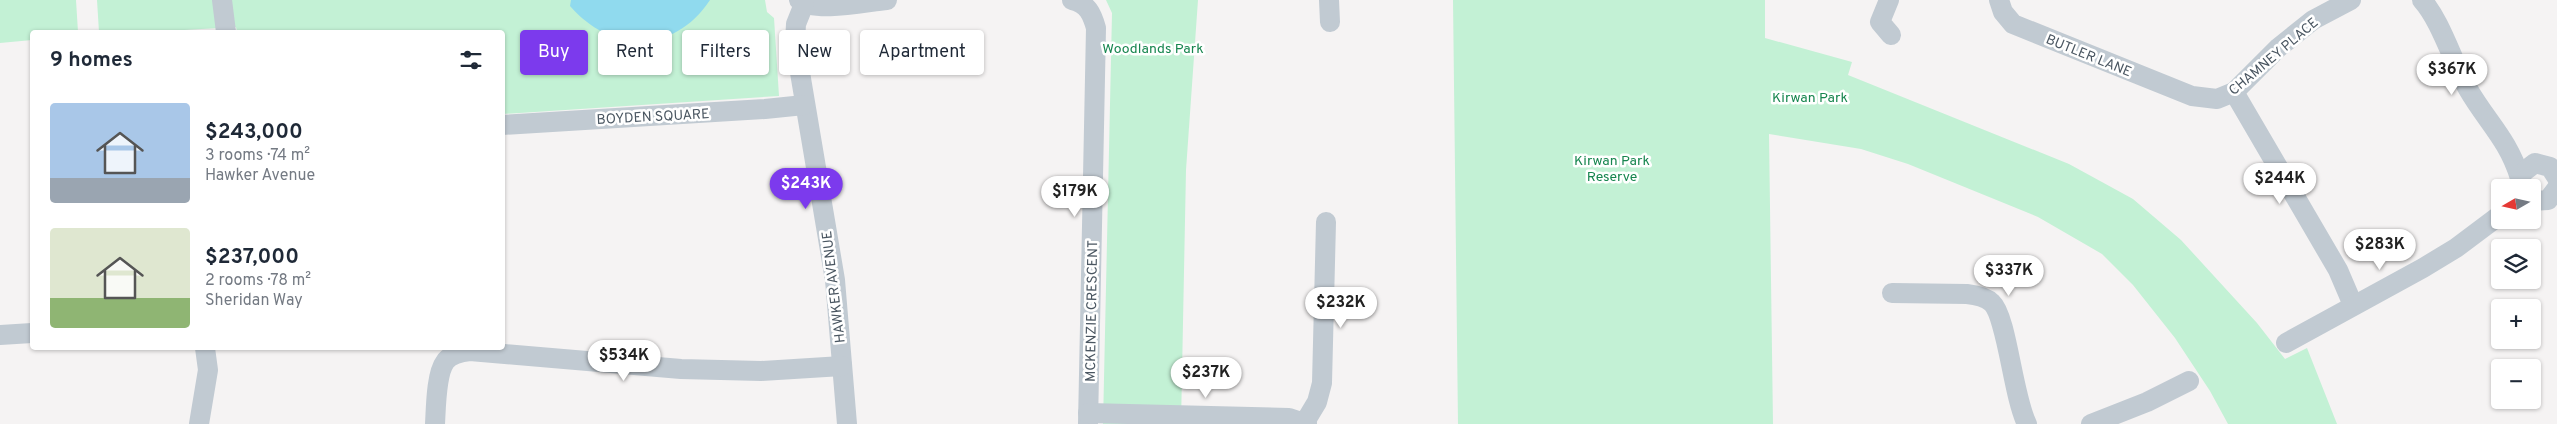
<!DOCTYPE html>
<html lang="en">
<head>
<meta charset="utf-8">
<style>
  :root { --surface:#fff; --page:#f6f6f7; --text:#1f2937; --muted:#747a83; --accent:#7c3aed }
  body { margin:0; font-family:Overpass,sans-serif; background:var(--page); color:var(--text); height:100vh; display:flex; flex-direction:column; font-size:19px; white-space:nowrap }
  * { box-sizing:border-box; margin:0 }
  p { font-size:16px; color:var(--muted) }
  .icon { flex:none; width:28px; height:28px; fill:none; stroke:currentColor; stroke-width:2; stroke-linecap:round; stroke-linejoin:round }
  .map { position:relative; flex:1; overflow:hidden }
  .details { position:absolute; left:30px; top:30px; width:475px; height:320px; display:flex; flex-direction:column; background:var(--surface); border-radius:5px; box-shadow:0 1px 4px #0004 }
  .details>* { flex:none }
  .banner { position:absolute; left:520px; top:30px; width:475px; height:45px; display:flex; gap:10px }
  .needle { width:32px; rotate:261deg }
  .tools { position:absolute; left:2491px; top:179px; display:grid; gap:10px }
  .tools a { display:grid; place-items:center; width:50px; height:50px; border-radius:5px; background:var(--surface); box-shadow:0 1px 4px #0004; font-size:25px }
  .price { position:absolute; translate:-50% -42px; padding:0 11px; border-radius:18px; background:#fff; color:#222; font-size:16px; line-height:32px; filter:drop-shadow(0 1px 2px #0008) }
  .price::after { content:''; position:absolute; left:50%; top:30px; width:15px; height:11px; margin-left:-8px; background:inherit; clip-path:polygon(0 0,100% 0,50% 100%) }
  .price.active { background:var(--accent); color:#fff }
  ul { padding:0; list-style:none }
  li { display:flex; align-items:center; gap:15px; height:125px; padding:0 20px }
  li span { display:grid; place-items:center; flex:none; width:140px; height:100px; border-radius:5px; color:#555 }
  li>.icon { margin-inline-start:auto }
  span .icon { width:60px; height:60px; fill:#fffc; stroke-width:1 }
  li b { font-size:21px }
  h2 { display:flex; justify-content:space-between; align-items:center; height:60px; padding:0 20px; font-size:21px }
  .chip { padding:0 18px; border-radius:5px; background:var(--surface); box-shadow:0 1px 4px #0004; font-size:18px; line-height:45px }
  .chip.active { background:var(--accent); color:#fff }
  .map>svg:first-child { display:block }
</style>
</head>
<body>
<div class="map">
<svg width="2557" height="424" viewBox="0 0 2557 424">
  <rect width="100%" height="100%" fill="#f5f3f3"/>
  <g fill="#c3f1d5">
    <polygon points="0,0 76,0 78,32 32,32 32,40 0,43"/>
    <polygon points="97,0 765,0 767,12 774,18 779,96 503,114 502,32 237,32 236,27 150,32 99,32"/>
    <polygon points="1106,0 1198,0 1186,170 1181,424 1103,424 1112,13"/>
    <polygon points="1453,0 1765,0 1765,38 1852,62 1848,75 2069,164 2133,199 2181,240 2257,323 2285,359 2307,348 2337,424 2228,424 2210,391 2175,338 2133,285 2102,254 2038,217 1908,164 1861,149 1769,134 1773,424 1458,424"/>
  </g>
  <path fill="#90daee" d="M571,0h139c-36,54 -98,54 -140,6z"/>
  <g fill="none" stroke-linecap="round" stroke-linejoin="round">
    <g stroke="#c1cad2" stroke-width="20">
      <polyline points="222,0 226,32"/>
      <path d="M799,0c17,13 66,2 88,0"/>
      <path d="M1072,0c16,4 20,14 24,28l-8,396"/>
      <polyline points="1329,0 1330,22"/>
      <polyline points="1889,0 1880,22 1891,35"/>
      <polyline points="1999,0 2003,12 2013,24 2192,96 2217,99 2234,92 2278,48 2313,20 2351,0"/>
      <path d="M2422,0c19,21 31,63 46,89 19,33 40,50 52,89"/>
      <polyline points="804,4 796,24 795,43 835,280 847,424"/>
      <polyline points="2234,92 2338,270 2353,305"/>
      <polyline points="502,125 765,109 804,105"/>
      <polyline points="2520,188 2522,173 2535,163 2550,167 2557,178"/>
      <polyline points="2532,201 2548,200 2557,188"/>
      <path d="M1892,293l75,1c9,1 19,3 25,9 15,14 21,94 35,121"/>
      <polyline points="0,335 32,333"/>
      <polyline points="2286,343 2423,268 2456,248 2500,215"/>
      <polyline points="1088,413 1289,418 1307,424"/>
      <polyline points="1305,422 1317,402 1322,383 1326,222"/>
      <polyline points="199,424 208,370 205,348"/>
      <path d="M435,424c1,-16 1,-50 10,-62 5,-8 16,-10 25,-11l211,18 80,2 81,-5"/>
      <polyline points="2091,424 2147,402 2189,381"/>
    </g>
  </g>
  <g text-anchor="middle" stroke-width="5" stroke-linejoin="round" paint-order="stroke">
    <g font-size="14" fill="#17864f" stroke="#fff">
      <text x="1153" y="53">Woodlands Park</text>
      <text x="1810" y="102">Kirwan Park</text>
      <text x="1612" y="165">Kirwan Park<tspan x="1612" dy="16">Reserve</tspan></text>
    </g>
    <g font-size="14" fill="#4a5661" stroke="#fff">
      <text transform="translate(2089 55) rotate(22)" y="5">BUTLER LANE</text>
      <text transform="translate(2273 56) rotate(-40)" y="5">CHAMNEY PLACE</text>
      <text transform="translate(653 116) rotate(-3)" y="5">BOYDEN SQUARE</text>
      <text transform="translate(833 287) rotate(-97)" y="5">HAWKER AVENUE</text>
      <text transform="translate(1091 311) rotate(-89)" y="5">MCKENZIE CRESCENT</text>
    </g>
  </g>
</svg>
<div class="tools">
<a><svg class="needle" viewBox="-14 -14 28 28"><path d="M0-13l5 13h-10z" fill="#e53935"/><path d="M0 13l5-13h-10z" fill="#747a83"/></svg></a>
<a><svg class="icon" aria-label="layers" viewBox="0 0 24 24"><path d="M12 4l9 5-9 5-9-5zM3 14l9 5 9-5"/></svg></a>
<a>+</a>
<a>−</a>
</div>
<b class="price" style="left:2452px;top:96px">$367K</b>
<b class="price" style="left:2280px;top:205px">$244K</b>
<b class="price active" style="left:806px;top:210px">$243K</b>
<b class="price" style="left:1075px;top:218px">$179K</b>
<b class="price" style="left:2380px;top:271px">$283K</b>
<b class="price" style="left:2009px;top:297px">$337K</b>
<b class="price" style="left:1341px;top:329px">$232K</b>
<b class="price" style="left:624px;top:382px">$534K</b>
<b class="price" style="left:1206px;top:399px">$237K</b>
<div class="banner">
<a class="chip active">Buy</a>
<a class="chip">Rent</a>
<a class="chip">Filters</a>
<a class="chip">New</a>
<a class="chip">Apartment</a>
</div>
<section class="details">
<h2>9 homes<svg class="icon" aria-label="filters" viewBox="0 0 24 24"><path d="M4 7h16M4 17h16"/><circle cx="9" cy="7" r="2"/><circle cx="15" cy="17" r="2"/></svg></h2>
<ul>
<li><span style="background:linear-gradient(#a9c7e8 75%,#9aa5b1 0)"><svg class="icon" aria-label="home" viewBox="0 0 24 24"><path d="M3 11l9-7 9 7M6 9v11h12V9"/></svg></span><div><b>$243,000</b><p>3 rooms · 74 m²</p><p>Hawker Avenue</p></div></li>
<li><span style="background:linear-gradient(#dfe7d0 70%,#8fb573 0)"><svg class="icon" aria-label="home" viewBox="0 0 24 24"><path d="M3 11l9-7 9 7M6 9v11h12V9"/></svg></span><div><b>$237,000</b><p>2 rooms · 78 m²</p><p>Sheridan Way</p></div></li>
</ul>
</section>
</div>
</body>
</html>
